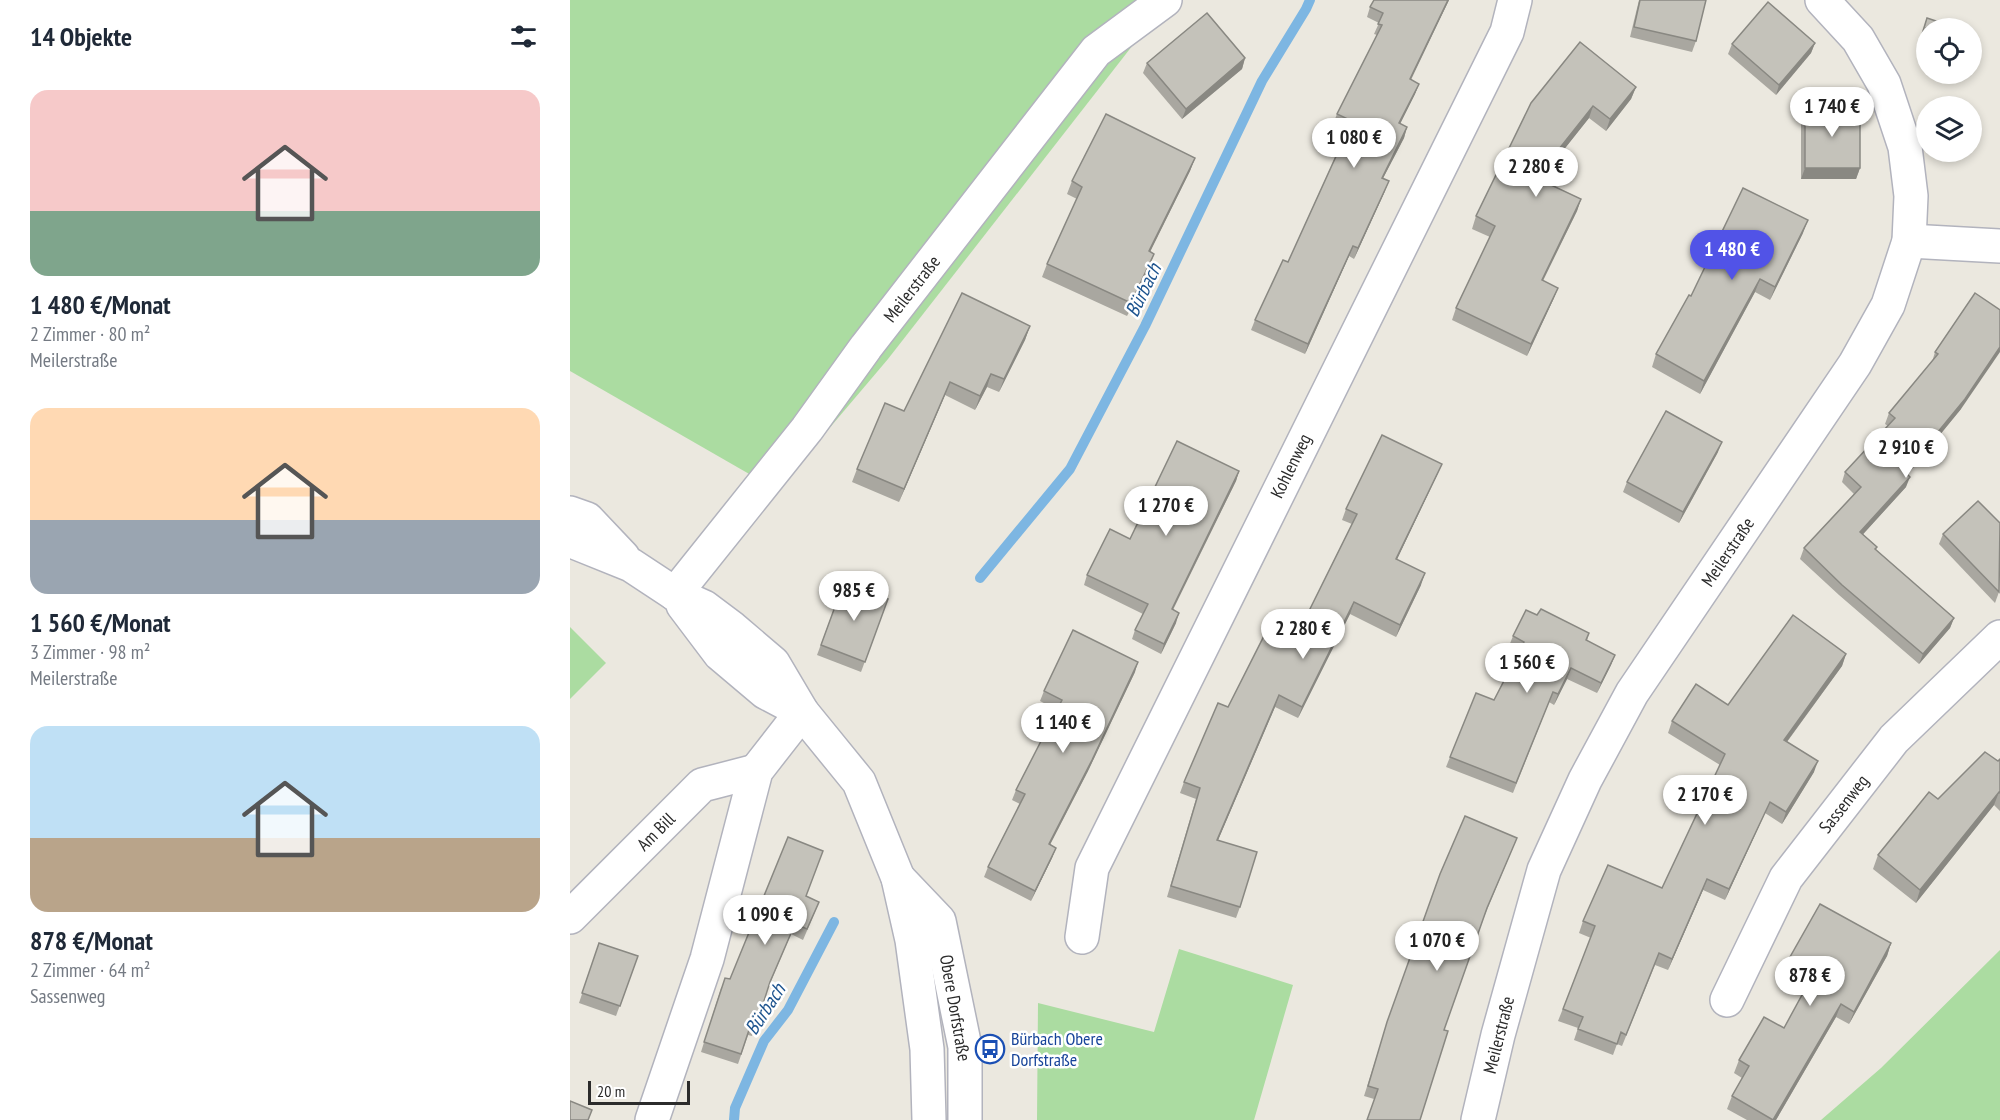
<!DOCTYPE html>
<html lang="de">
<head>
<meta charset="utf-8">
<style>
  :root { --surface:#fff; --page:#f6f6f7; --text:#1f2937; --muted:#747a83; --accent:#5153e7 }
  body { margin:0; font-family:"PT Sans Narrow",sans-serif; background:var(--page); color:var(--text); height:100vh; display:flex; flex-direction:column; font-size:22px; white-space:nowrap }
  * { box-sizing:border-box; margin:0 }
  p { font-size:20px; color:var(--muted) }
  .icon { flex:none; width:33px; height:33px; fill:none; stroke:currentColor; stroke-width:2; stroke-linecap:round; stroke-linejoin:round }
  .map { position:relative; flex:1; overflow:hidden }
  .side { display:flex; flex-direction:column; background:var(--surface); width:570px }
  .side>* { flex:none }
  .controls { position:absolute; left:1346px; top:18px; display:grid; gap:12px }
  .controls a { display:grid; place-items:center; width:66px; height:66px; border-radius:50%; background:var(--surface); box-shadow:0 3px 9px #0003; font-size:30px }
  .scale { position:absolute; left:18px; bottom:15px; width:102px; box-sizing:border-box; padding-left:6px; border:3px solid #2b2b2b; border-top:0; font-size:16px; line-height:21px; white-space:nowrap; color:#2b2b2b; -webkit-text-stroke:4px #fff; paint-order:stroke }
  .price { position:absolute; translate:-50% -51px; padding:0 14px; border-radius:21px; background:#fff; color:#222; font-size:20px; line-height:39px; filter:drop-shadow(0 2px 3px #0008) }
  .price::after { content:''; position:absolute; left:50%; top:36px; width:18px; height:14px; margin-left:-9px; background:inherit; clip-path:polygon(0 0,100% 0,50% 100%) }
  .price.selected { background:var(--accent); color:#fff }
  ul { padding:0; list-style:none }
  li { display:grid; align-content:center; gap:12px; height:318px; padding:0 30px }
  li span { display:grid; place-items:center; height:186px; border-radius:18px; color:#555 }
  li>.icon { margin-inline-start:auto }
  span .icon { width:108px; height:108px; fill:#fffc; stroke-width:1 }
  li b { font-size:26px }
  h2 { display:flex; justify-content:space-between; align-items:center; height:72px; padding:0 30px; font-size:26px }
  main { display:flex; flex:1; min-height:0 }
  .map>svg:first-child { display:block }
</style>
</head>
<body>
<main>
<section class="side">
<h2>14 Objekte<svg class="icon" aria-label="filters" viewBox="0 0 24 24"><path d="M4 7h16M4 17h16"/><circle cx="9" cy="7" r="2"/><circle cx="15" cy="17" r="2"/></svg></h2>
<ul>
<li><span style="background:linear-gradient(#f6c9c9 65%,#7fa58c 0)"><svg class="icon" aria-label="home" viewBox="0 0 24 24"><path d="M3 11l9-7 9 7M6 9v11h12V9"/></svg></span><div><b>1 480 €/Monat</b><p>2 Zimmer · 80 m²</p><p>Meilerstraße</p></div></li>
<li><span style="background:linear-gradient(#ffd9b3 60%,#9aa5b1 0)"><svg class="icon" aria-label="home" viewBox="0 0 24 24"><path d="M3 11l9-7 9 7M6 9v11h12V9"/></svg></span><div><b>1 560 €/Monat</b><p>3 Zimmer · 98 m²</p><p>Meilerstraße</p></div></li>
<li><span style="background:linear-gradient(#bfe0f5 60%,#b9a48a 0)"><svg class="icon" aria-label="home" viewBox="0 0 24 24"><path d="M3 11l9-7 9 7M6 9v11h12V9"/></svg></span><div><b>878 €/Monat</b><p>2 Zimmer · 64 m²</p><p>Sassenweg</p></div></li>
</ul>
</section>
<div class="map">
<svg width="1430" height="1120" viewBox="0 0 1430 1120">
  <rect width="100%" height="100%" fill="#ebe8df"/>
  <g fill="#abdca1">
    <polygon points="0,0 598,0 318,359 207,490 0,371"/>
    <polygon points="0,627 36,663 0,699"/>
    <polygon points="609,949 723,985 684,1120 467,1120 468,1003 584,1032"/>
    <polygon points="1430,950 1430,1120 1251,1120 1311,1068"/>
  </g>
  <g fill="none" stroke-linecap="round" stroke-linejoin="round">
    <g stroke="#7db6e2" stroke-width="10">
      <polyline points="410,578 500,469 575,326 692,81 736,9 740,0"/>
      <polyline points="164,1120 165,1108 194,1041 218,1010 264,922"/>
    </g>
    <g stroke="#b2b3bd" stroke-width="36">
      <g id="street">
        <polyline points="1339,241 1430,246"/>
        <polyline points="105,594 237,429 296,347 526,51 595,0"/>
        <polyline points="0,917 132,785 186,771"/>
        <polyline points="512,937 522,868 937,32 945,0"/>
        <polyline points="1157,1000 1216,878 1324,739 1430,637"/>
        <polyline points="82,1120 137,959 186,771 232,712"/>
        <polyline points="908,1120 928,1035 974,870 1015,780 1062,693 1285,364 1318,305 1339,241 1341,196 1335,147 1314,84 1288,39 1252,0"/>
      </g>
    </g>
    <g stroke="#b2b3bd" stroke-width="36">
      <g id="secondary">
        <polyline points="0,513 17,519 53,557"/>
        <polyline points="0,538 4,542 61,565 105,594 134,607 162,628 203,663 232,712 289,782 328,878 342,940 357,1049 359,1120"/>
        <polyline points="113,605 150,654 195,692 229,710"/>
        <polyline points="328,878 369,921 395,1047 395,1120"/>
      </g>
    </g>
    <use href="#street" stroke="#fff" stroke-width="33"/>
    <use href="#secondary" stroke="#fff" stroke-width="33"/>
  </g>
  <g fill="#a9a7a0">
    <polygon points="879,0 841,80 849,84 845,94 830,124 837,127 834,138 813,178 815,191 784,259 779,256 735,354 681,330 685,320 718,262 777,131 763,124 767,114 807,35 804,34 809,23 797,17 800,7"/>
    <polygon points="1069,0 1136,0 1126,41 1122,52 1060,37"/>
    <polygon points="1357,18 1356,28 1356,56 1346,52"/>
    <polygon points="1245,43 1241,53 1206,95 1158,54 1162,44"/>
    <polygon points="675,58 672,69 612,119 573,73 577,63"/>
    <polygon points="1066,87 1061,99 1036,131 1019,118 970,179 1011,199 1007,211 973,281 988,288 983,300 957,356 882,320 886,308 920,237 902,229 906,216 961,103"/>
    <polygon points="1235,108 1290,168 1286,179 1231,179 1231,118"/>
    <polygon points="625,158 620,171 580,252 579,267 557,316 472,277 477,264 507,199 497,194 502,181"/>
    <polygon points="1233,233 1200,300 1185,292 1130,394 1082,367 1086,354 1121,296"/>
    <polygon points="1405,293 1391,409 1338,474 1336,487 1293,534 1307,547 1306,550 1384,618 1380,628 1349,664 1269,595 1230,559 1234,548 1284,494 1272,482 1275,472 1318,426 1315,424 1319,413 1362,362 1365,352"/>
    <polygon points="460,326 455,340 429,392 417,387 405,410 375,395 329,502 282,482 287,469 334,411"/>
    <polygon points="1148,452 1109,523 1053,492 1057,482"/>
    <polygon points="669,471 666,481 603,610 606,623 591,654 562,639 565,630 573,614 514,585 517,575 560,539"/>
    <polygon points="867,475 827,559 851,585 826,637 780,614 728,718 705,707 648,840 670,907 666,918 597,897 626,799 610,793 614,782 729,631 782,524 772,520 776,509"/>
    <polygon points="1373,534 1429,581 1429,592 1425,603 1369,544"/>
    <polygon points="274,582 318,599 291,672 247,655"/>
    <polygon points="967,615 1019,633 1017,641 1045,655 1041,665 1027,693 997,679 984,705 979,702 943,793 876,767 880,757 924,700 949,651 939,646 943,636"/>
    <polygon points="1276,654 1272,666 1217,742 1244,772 1212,824 1195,813 1155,900 1133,890 1098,970 1085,965 1052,1046 1047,1044 1043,1055 1004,1040 1008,1028 988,1021 1021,938 1009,933 1013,921 1092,888 1150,765 1098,733 1102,721 1158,705"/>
    <polygon points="565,672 518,771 480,845 486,848 482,858 461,901 414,877 418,867 450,804 442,800 446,790 487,710 470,701 474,691"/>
    <polygon points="1430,759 1430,811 1424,805 1346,903 1303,869 1308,855 1368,799 1428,761"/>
    <polygon points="947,838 914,917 874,1030 804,1099 794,1096 814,1033 870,874"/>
    <polygon points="236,896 249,902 245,912 233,940 221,934 198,988 182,1036 178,1035 168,1064 131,1052 151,988"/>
    <polygon points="29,943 68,956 46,1016 9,1003"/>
    <polygon points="1321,943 1317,956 1279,1024 1266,1017 1206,1120 1177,1120 1157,1109 1162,1096 1172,1078 1164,1073 1169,1060 1214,1028 1239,983 1216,970 1220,957"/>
  </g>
  <g fill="#898882">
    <polygon points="878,0 879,0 836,89 840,79"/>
    <polygon points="1245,43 1241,53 1206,95 1209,85"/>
    <polygon points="675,58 672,69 612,119 616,109"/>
    <polygon points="849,84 845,94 825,134 829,123"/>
    <polygon points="1066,87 1061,99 1036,131 1040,119"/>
    <polygon points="1023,106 1019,118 962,190 966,178"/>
    <polygon points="837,127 834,138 808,188 812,178"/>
    <polygon points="625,158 620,171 574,264 579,251"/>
    <polygon points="1235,168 1290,168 1286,179 1231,179"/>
    <polygon points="819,181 815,191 784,259 788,248"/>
    <polygon points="1011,199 1007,211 967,292 972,280"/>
    <polygon points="1238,220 1233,233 1200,300 1205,287"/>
    <polygon points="783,246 779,256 735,354 738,344"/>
    <polygon points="584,254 579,267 557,316 561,303"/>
    <polygon points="1190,279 1185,292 1130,394 1134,381"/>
    <polygon points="988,288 983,300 957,356 961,344"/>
    <polygon points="460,326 455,340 429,392 434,379"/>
    <polygon points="1430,347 1430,352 1391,409 1331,482 1335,472"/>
    <polygon points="421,374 417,387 405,410 410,396"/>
    <polygon points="380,382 375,395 329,502 334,489"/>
    <polygon points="1152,442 1148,452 1109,523 1113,512"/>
    <polygon points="872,464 867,475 822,570 826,559"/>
    <polygon points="669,471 666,481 598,619 602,609"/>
    <polygon points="1340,477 1336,487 1286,542 1290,532"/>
    <polygon points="855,573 851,585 826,637 830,625"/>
    <polygon points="784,602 780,614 728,718 732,707"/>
    <polygon points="609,613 606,623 591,654 594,644"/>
    <polygon points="1384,618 1380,628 1349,664 1353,654"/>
    <polygon points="1276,654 1272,666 1210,751 1214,740"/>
    <polygon points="1045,655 1041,665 1027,693 1031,683"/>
    <polygon points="568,662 565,672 518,771 475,854 479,844"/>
    <polygon points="1001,668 997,679 984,705 988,694"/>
    <polygon points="709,695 705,707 643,852 647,840"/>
    <polygon points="1248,761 1244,772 1212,824 1216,812"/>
    <polygon points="1429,792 1424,805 1346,903 1350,890"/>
    <polygon points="1200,802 1195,813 1155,900 1159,889"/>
    <polygon points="486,848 482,858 461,901 465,891"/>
    <polygon points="1137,879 1133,890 1098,970 1102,959"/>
    <polygon points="1321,943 1317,956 1279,1024 1284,1012"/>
    <polygon points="1271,1004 1266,1017 1206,1120 1203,1120"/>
  </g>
  <g fill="#c4c2ba" stroke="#898882" stroke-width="1.5">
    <polygon points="804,0 878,0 840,79 849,84 829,123 837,127 812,178 819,181 788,248 783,246 738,344 685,320 713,260 718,262 782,121 767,114 812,25 808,24 813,13 800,7"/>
    <polygon points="1070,0 1136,0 1126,41 1064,27"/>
    <polygon points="1198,2 1245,43 1209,85 1162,44"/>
    <polygon points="637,13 675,58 616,109 577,63"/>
    <polygon points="1357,18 1387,28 1356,28 1356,50 1348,47"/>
    <polygon points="1010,42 1066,87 1040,119 1023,106 966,178 1011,199 972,280 988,288 961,344 886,308 925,226 906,216 961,103"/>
    <rect x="1235" y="108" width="55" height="60"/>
    <polygon points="536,114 625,158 579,251 584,254 561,303 477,264 512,187 502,181"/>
    <polygon points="1173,188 1238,220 1205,287 1190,279 1134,381 1086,354 1119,295 1121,296"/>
    <polygon points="392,293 460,326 434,379 421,374 410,396 380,382 334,489 287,469 315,403 334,411"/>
    <polygon points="1405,293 1430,310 1430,347 1395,399 1335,472 1340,477 1290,532 1307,547 1305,549 1384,618 1353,654 1272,585 1234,548 1291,487 1275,472 1325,418 1319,413 1368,354 1365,352"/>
    <polygon points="1096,411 1152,442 1113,512 1057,482"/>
    <polygon points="812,435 872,464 826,559 855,573 830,625 784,602 732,707 709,695 647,840 687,852 670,907 601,886 630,788 614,782 648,703 658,707 703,618 729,631 787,514 776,509"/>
    <polygon points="607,441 669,471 602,609 609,613 594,644 565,630 578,604 517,575 540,529 560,539"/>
    <polygon points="1408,501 1430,523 1429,592 1373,534"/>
    <polygon points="274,582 318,599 295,662 251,645"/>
    <polygon points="971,609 1019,633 1016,640 1045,655 1031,683 1001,668 988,694 983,692 946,783 880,757 906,693 924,700 954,642 943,636 956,610 967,615"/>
    <polygon points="1223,615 1276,654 1214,740 1248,761 1216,812 1200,802 1159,889 1137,879 1102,959 1089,953 1056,1035 1051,1032 1047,1044 1008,1029 1013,1017 993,1009 1025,926 1013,921 1038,865 1092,888 1155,754 1102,721 1126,684 1158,705"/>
    <polygon points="503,630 568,662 522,760 479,844 486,848 465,891 418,867 455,794 446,790 492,700 474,691"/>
    <polygon points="1415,752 1428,761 1430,759 1430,793 1429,792 1350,890 1308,855 1359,792 1368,799"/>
    <polygon points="895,816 947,838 917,908 874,1030 878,1031 850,1120 797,1120 808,1089 798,1086 817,1022 870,874"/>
    <polygon points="218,837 253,851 236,896 249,902 237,929 225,924 200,982 186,1026 181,1024 171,1054 134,1042 155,978 160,979"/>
    <polygon points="1250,904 1321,943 1284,1012 1271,1004 1203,1120 1162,1096 1179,1066 1169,1060 1194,1017 1214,1028 1245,971 1220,957"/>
    <polygon points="29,943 68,956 50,1006 12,993"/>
    <polygon points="0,1101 22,1110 18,1120 0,1120"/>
  </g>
  <defs>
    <g id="bus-ring" transform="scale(1.5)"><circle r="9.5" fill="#fff" stroke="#1a4fb4" stroke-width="1.5"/><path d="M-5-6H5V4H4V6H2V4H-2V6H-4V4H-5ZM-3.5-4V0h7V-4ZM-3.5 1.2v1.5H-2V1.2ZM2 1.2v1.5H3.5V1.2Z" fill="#1a4fb4"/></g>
  </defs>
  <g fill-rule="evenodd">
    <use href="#bus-ring" x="420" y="1049"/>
  </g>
  <g text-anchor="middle" stroke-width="5" stroke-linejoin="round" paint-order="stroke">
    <g font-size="18" fill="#2b2b2b" stroke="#fff">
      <text transform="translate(342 289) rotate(-52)" y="6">Meilerstraße</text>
      <text transform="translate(721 466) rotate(-64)" y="6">Kohlenweg</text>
      <text transform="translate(1158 552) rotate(-56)" y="6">Meilerstraße</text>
      <text transform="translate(1274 804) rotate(-52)" y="6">Sassenweg</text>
      <text transform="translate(86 832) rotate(-45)" y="6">Am Bill</text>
      <text transform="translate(385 1008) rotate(80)" y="6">Obere Dorfstraße</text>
      <text transform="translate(929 1035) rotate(-76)" y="6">Meilerstraße</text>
    </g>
    <g font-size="18" fill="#164399" stroke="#fff" text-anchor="start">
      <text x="441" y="1045">Bürbach Obere<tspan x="441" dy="21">Dorfstraße</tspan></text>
    </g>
    <g font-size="20" font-style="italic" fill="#1c538e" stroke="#fff">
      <text transform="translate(573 290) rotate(-64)" y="7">Bürbach</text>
      <text transform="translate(195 1009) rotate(-57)" y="7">Bürbach</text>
    </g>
  </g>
</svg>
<div class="controls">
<a><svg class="icon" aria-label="locate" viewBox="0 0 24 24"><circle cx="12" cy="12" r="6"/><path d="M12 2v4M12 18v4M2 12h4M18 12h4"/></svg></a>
<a><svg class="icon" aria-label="layers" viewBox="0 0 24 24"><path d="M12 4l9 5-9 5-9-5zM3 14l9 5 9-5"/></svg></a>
</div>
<div class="scale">20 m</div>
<b class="price" style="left:1262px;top:138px">1 740 €</b>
<b class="price" style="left:784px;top:169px">1 080 €</b>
<b class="price" style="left:966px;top:198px">2 280 €</b>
<b class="price selected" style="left:1162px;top:281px">1 480 €</b>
<b class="price" style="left:1336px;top:479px">2 910 €</b>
<b class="price" style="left:596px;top:537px">1 270 €</b>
<b class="price" style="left:284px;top:622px">985 €</b>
<b class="price" style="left:733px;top:660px">2 280 €</b>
<b class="price" style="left:957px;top:694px">1 560 €</b>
<b class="price" style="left:493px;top:754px">1 140 €</b>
<b class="price" style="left:1135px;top:826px">2 170 €</b>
<b class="price" style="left:195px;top:946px">1 090 €</b>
<b class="price" style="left:867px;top:972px">1 070 €</b>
<b class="price" style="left:1240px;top:1007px">878 €</b>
</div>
</main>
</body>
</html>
